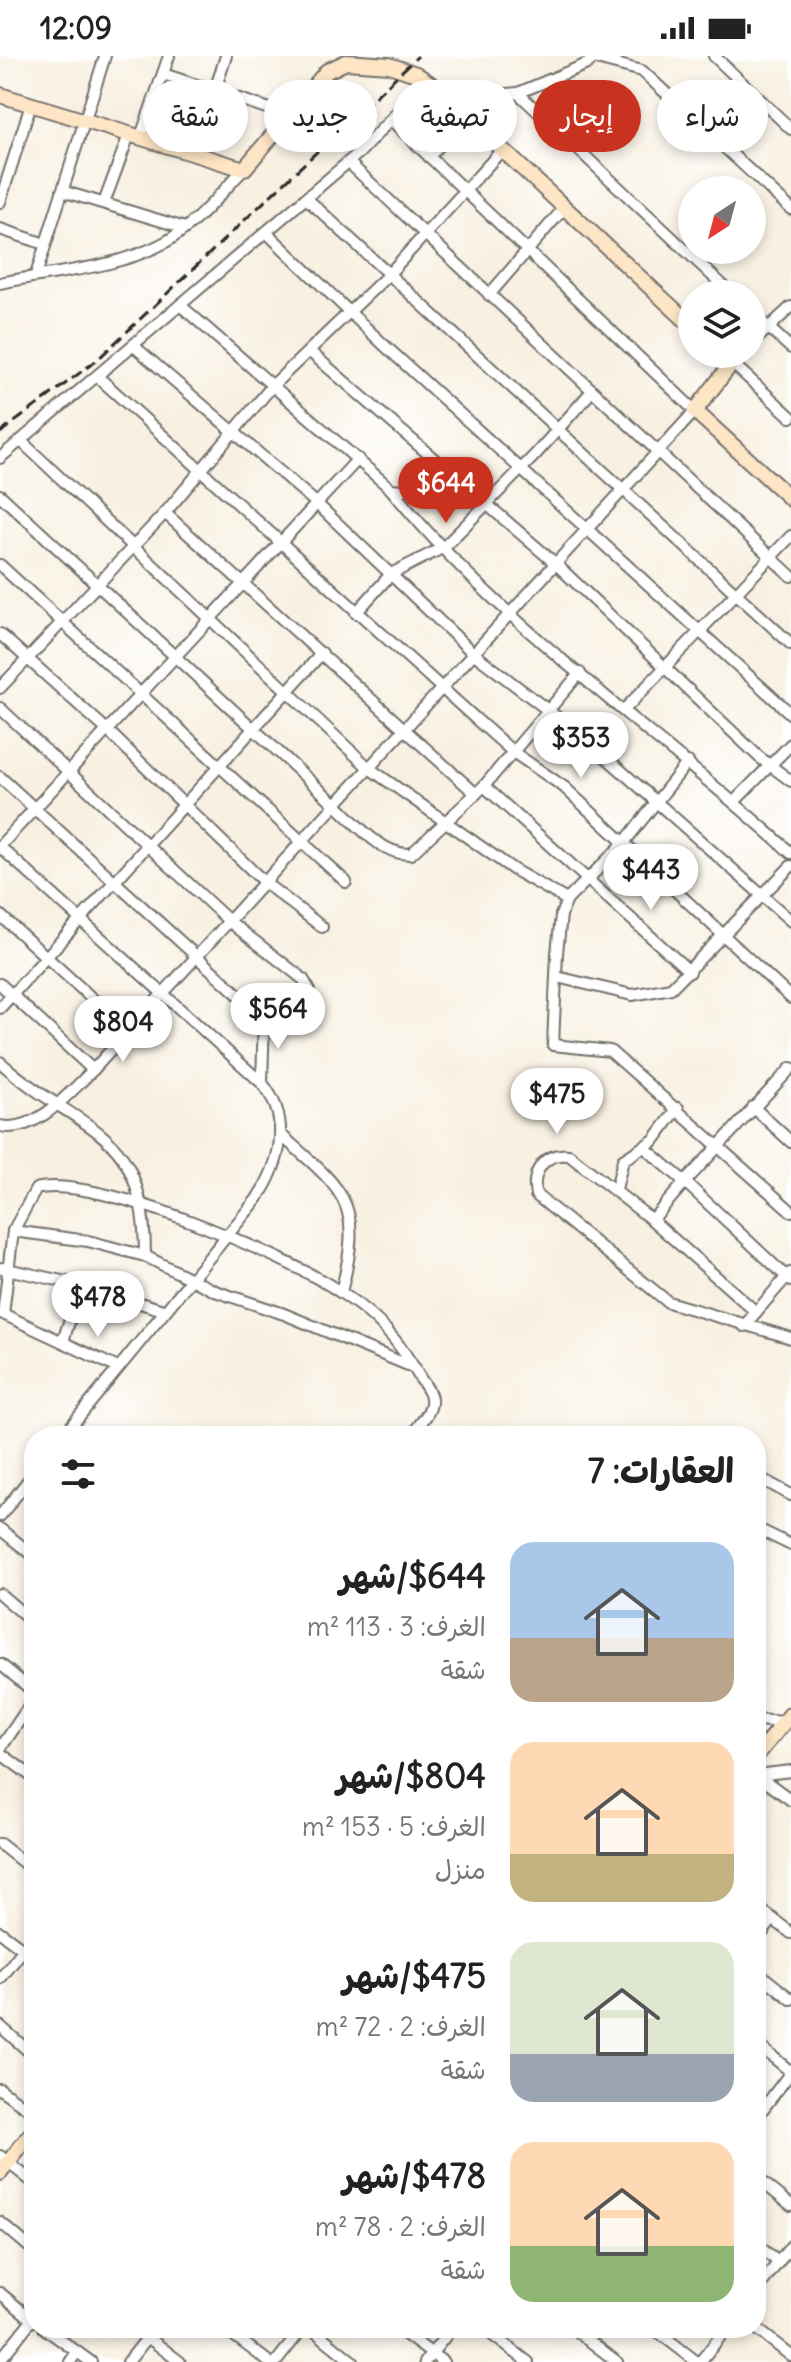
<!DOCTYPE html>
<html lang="ar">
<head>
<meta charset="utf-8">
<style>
  :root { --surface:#fff; --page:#f6f6f6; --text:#222; --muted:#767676; --accent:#c8321e }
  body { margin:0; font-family:Delius,"Playpen Sans Arabic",sans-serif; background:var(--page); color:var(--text); direction:rtl; height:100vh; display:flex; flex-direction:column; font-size:30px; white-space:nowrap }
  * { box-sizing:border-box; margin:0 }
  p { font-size:26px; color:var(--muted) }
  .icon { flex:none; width:44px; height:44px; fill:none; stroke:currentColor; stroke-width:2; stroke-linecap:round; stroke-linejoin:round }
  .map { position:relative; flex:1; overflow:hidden; direction:ltr }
  .details { position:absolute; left:24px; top:1370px; width:742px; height:912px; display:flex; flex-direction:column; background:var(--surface); border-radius:32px; box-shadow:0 4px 12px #0003; direction:rtl }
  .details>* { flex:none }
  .banner { position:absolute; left:24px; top:24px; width:744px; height:72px; direction:rtl; display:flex; gap:16px }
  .needle { width:52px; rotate:216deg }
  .controls { position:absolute; left:678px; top:120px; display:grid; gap:16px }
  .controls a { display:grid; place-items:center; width:88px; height:88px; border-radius:50%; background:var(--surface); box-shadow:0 4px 12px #0003; font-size:40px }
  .price { position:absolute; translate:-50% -68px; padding:0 18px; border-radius:28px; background:#fff; color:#222; font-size:26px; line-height:52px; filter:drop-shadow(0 2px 4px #0008) }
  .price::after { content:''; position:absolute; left:50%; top:48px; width:24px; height:18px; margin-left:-12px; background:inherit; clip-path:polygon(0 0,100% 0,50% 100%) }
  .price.active { background:var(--accent); color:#fff }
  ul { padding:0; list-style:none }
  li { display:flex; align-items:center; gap:24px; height:200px; padding:0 32px }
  li span { display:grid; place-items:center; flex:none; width:224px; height:160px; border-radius:24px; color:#555 }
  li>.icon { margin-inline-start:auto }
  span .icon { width:96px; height:96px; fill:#fffc; stroke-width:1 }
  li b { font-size:34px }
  h2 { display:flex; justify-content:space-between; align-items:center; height:96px; padding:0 32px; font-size:34px }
  .tag { padding:0 28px; border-radius:36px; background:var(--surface); box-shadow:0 4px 12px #0003; font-size:28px; line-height:72px }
  .tag.active { background:var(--accent); color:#fff }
  .status { display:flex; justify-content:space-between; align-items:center; height:56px; padding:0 40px; background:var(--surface); direction:ltr }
  .status svg { height:22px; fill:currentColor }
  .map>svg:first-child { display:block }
</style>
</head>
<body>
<div class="status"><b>12:09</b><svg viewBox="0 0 49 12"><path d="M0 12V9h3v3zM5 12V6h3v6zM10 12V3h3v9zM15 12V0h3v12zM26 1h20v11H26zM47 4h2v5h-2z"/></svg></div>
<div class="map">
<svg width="791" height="2306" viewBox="0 0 791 2306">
  <rect width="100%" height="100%" fill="#fff"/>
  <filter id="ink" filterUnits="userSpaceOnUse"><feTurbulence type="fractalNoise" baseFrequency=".0125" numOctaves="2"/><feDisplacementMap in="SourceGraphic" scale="16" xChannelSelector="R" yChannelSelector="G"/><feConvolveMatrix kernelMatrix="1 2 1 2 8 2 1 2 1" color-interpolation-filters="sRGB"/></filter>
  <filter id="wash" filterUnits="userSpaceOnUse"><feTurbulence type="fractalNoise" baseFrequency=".006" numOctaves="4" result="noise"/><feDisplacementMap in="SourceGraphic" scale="32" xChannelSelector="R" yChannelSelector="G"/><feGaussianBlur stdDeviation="1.8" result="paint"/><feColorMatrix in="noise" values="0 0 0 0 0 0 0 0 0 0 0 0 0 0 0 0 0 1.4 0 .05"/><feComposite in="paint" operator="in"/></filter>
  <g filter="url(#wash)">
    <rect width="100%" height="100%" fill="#f8f0e1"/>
  </g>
  <g filter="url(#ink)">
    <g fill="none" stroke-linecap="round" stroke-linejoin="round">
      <g stroke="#73706b" stroke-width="14">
        <g id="street">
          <polyline points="714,0 791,73"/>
          <polyline points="597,3 642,15 791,153"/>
          <polyline points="163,18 288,59"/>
          <polyline points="215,34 226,0"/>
          <polyline points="518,37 732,238"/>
          <polyline points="453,43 518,37 587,8 596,0"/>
          <polyline points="140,83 169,0"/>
          <polyline points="429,101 467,57"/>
          <polyline points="348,106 791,520"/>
          <polyline points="62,135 185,172"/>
          <polyline points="306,142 791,588"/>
          <polyline points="0,146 31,48"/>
          <polyline points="104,147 129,79"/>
          <polyline points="0,173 45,188"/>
          <polyline points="266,176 384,289 791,658"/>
          <polyline points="36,219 105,0"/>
          <path d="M0,227c52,-11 114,-14 162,-39 32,-17 57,-49 82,-75"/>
          <polyline points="489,239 564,152"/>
          <path d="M180,249l211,184c113,141 267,242 400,364"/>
          <polyline points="752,257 791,292"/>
          <polyline points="752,287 791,251"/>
          <polyline points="134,290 315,446 473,597 583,681 791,865"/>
          <polyline points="309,295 556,508 759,701 791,725"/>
          <polyline points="741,298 732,307 791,361"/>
          <polyline points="98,321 477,664 513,696 564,731 791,942"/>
          <polyline points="21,385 369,712 514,814 567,844"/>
          <polyline points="0,402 360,96 427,25"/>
          <polyline points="391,433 403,434 454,418"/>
          <path d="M0,439l336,310c20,18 46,51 75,49l73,-68 96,-113"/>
          <polyline points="165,457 476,738"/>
          <polyline points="0,509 346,826"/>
          <polyline points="356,557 391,518 444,491 535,399 592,335"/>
          <polyline points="0,578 107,674 265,827 322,871"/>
          <polyline points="0,632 165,457 273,329 387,220 502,94"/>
          <polyline points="0,652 230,866 303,923 309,933 291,966 276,969 264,962 0,721"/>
          <polyline points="624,654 791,480"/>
          <polyline points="688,706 623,788 567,844 561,859 557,897 553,989 610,995 791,1155"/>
          <polyline points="484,730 690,916"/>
          <polyline points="735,745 791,688"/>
          <polyline points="0,790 358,403"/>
          <path d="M0,791l262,236c30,37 19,80 -5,116l-194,237"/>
          <polyline points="0,859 129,976"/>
          <polyline points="557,921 632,939 671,932 791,810"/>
          <polyline points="0,928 93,1014"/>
          <polyline points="0,952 322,597"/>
          <path d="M0,1006c83,74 145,61 145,194"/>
          <polyline points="791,1012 685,1126 791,1225"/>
          <polyline points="262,1027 264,962"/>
          <polyline points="753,1051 791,1086"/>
          <path d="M0,1070c36,8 70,-34 93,-56l602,-659 -304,-291"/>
          <path d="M281,1079c65,57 83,68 60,157"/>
          <polyline points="644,1091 685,1126 652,1164 756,1256"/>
          <polyline points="616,1133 623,1104 654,1084 678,1052"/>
          <path d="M652,1164l-83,-65c-25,-3 -38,17 -33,40l132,107 123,36"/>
          <path d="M13,1175l23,-42c58,-16 257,69 307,105 35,23 57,48 77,84 4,6 11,14 11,21 2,13 -14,28 -20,37"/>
          <polyline points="2,1212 81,1229 163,1254"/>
          <polyline points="744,1270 790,1217"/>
          <polyline points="63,1285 81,1229"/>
          <polyline points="118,1312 3,1258 13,1175 88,1185 145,1200 215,1235 284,1258 415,1312"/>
          <polyline points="574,1380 600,1380"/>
          <polyline points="756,1420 791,1439"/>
          <polyline points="0,1460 34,1417"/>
          <polyline points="756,1472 791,1489"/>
          <polyline points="0,1473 34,1500"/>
          <polyline points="0,1538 34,1567"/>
          <polyline points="0,1608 34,1636"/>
          <polyline points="756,1664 785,1666"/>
          <polyline points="0,1693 34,1643"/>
          <polyline points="0,1697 34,1722"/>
          <polyline points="756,1719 791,1715"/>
          <polyline points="757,1719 791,1744"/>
          <polyline points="0,1788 34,1815"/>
          <polyline points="756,1850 791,1877"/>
          <polyline points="0,1876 23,1893"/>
          <polyline points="756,1885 773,1863"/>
          <polyline points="756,1915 791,1943"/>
          <polyline points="0,1923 34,1880"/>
          <polyline points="0,1970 34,2000"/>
          <polyline points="756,1987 791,2016"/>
          <polyline points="0,2033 34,2057"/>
          <polyline points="756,2062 791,2016"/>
          <polyline points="0,2100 34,2127"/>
          <polyline points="756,2121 791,2149"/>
          <polyline points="0,2166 34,2195"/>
          <polyline points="756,2188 778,2206"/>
          <polyline points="756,2235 791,2190"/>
          <polyline points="0,2237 34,2265"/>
          <polyline points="44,2272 91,2306"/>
          <polyline points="136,2272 180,2306"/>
          <polyline points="224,2272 269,2306"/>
          <polyline points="311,2272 353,2306"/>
          <polyline points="397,2272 443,2306"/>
          <polyline points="483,2272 528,2306"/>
          <polyline points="573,2272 617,2306"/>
          <polyline points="653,2272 697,2306"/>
          <polyline points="756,2272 791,2300"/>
          <polyline points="0,2304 34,2261"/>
          <polyline points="70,2306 77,2296"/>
          <polyline points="128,2306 155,2272"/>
          <polyline points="276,2306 303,2272"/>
          <polyline points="425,2306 452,2272"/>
          <polyline points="700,2306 727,2272"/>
        </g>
      </g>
      <g stroke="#73706b" stroke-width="18">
        <g id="secondary">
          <polyline points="0,39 244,113 327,15 346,6 389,9 416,18 453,43 493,85 692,270"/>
          <polyline points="722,298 732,307 695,355 791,443"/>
          <polyline points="756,1700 791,1658"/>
          <polyline points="0,2117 34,2074"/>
        </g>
      </g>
      <use href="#street" stroke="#fff" stroke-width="10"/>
      <use href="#secondary" stroke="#fde5c5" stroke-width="14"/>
      <polyline stroke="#2b2b2b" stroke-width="3" stroke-dasharray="12 6" stroke-linecap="butt" points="0,377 97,304 418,0"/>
    </g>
  </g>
</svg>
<div class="controls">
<a><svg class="needle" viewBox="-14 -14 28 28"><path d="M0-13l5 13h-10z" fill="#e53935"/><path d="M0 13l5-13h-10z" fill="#767676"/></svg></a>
<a><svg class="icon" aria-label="layers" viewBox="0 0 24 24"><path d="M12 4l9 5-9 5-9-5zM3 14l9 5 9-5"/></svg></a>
</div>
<b class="price active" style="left:446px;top:469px">$644</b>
<b class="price" style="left:581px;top:724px">$353</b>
<b class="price" style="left:651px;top:856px">$443</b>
<b class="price" style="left:278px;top:995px">$564</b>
<b class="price" style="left:123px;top:1008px">$804</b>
<b class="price" style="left:557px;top:1080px">$475</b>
<b class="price" style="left:98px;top:1283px">$478</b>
<div class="banner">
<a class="tag">شراء</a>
<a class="tag active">إيجار</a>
<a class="tag">تصفية</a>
<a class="tag">جديد</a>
<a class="tag">شقة</a>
</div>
<section class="details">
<h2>العقارات: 7<svg class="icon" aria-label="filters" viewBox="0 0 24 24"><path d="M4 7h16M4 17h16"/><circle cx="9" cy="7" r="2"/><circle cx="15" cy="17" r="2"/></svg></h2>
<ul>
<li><span style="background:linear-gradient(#a9c7e8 60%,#b9a48a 0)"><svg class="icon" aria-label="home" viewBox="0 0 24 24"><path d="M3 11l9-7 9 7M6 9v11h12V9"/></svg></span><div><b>$644/شهر</b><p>الغرف: 3 · 113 m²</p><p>شقة</p></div></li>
<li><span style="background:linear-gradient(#ffd9b3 70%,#c2b280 0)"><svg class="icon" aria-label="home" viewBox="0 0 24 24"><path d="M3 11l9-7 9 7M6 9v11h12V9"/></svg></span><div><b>$804/شهر</b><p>الغرف: 5 · 153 m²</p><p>منزل</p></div></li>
<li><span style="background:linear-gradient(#dfe7d0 70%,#9aa5b1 0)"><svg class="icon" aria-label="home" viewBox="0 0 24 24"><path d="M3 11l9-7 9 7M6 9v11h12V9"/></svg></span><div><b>$475/شهر</b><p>الغرف: 2 · 72 m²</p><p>شقة</p></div></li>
<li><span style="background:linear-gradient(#ffd9b3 65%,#8fb573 0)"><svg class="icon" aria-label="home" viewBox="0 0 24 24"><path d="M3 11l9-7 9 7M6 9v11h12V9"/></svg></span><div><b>$478/شهر</b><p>الغرف: 2 · 78 m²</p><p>شقة</p></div></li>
</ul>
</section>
</div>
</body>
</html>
